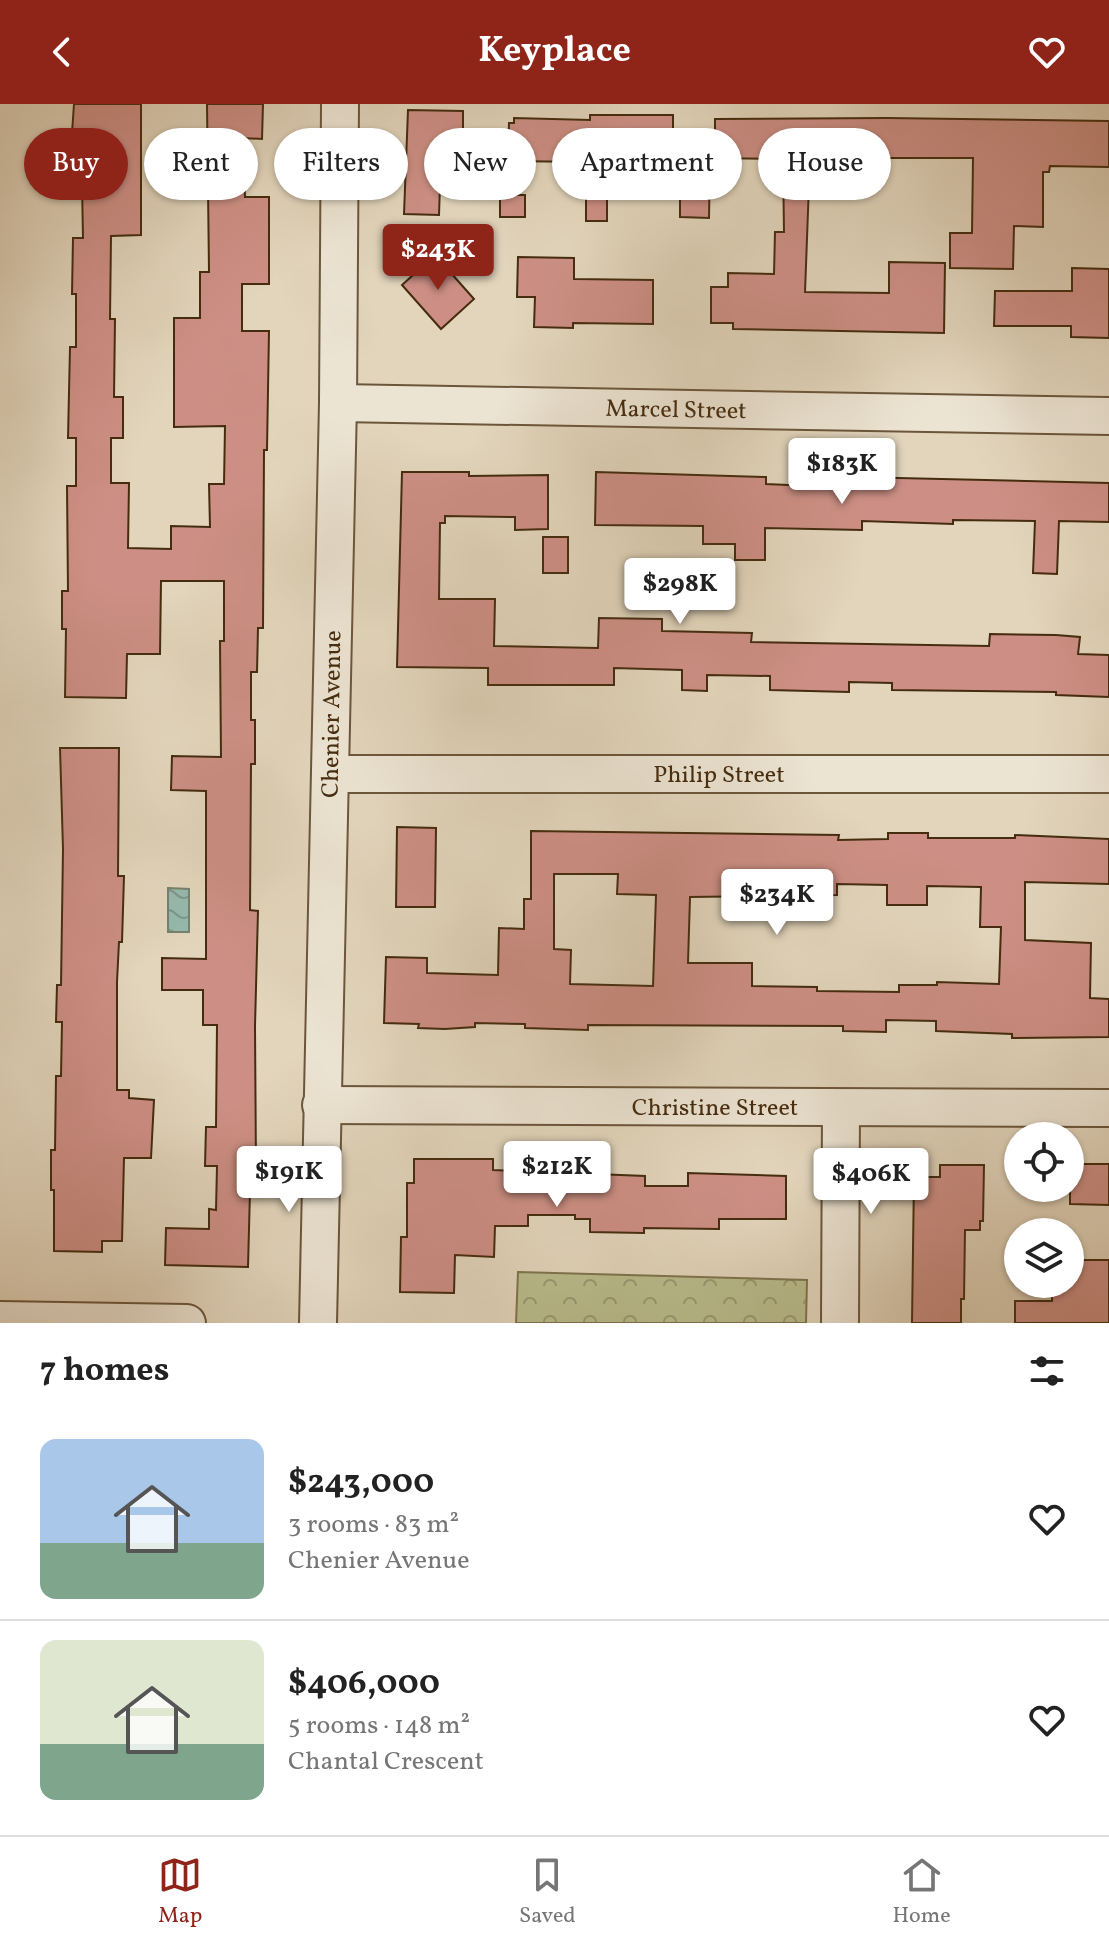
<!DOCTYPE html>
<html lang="en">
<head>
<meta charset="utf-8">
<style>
  :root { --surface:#fff; --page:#f2f2f2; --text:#222; --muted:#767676; --line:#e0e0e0; --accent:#8f2418 }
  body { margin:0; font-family:Vollkorn,serif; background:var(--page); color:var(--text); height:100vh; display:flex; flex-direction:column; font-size:30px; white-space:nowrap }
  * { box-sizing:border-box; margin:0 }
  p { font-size:26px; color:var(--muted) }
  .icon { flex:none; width:44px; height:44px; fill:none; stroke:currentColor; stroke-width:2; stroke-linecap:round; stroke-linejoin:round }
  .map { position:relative; height:1219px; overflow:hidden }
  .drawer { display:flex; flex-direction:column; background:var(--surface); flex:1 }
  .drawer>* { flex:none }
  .guide { position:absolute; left:24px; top:24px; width:1062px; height:72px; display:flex; gap:16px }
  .buttons { position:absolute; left:1004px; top:1018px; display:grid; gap:16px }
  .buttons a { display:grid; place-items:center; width:80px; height:80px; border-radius:50%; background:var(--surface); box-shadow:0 2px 6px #0004; font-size:40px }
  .price { position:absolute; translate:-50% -68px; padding:0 18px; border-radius:8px; background:#fff; color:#222; font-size:26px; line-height:52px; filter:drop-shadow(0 2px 4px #0008) }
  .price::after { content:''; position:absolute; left:50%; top:48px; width:24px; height:18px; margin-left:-12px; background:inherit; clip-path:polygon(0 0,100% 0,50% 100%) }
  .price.on { background:var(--accent); color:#fff }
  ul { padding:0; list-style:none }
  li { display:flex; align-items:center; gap:24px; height:200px; padding:0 40px }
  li+li { border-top:2px solid var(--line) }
  li span { display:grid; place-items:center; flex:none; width:224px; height:160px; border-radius:16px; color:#555 }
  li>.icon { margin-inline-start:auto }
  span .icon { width:96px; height:96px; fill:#fffc; stroke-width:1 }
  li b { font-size:34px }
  h2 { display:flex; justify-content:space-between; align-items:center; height:96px; padding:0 40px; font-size:34px }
  .tag { padding:0 28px; border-radius:36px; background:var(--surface); box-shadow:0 2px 6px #0004; font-size:28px; line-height:72px }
  .tag.on { background:var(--accent); color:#fff }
  header { display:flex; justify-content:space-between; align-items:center; height:104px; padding:0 40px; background:var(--accent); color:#fff; font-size:36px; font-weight:700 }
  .tab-bar { display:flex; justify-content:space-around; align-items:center; height:112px; border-top:2px solid var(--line); background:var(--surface); font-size:22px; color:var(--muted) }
  .tab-bar a { display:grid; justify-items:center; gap:4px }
  .tab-bar .on { color:var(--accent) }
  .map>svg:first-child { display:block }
</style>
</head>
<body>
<header><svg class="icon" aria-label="back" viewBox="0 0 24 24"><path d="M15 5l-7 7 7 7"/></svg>Keyplace<svg class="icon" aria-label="heart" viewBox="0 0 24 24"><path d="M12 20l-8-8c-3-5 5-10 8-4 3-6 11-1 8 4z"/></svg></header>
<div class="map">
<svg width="1109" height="1219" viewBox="0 0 1109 1219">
  <defs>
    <pattern id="park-crowns" width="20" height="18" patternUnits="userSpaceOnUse" patternTransform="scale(2)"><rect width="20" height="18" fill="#b9bc8c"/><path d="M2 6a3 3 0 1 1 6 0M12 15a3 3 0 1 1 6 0" fill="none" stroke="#989971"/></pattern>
    <pattern id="water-waves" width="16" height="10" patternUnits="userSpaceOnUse" patternTransform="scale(2)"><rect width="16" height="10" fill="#95b9ad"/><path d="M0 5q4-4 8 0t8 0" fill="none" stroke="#7b978b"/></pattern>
  </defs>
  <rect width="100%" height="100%" fill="#e2d5bc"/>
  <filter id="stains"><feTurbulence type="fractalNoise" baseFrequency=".0025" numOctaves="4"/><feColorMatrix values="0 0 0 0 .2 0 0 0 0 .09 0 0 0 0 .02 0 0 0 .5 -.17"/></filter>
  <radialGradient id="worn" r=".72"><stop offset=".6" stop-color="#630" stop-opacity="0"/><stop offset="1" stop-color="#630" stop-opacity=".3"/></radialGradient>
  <polygon fill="url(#park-crowns)" stroke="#7f744e" stroke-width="2" points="518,1168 807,1176 806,1219 516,1219"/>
  <polygon fill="url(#water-waves)" stroke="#75816e" stroke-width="2" points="168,784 189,785 189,828 168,828"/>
  <g fill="#cd8f85" stroke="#452c0f" stroke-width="2" fill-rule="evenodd">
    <polygon points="74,0 141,0 141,131 111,132 110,215 115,215 114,293 123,293 123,334 111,334 111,379 129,379 128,444 171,445 171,422 210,423 209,380 224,380 225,322 174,323 174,214 200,214 200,168 209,168 207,0 263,0 262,35 243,34 245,93 269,93 269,180 242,180 242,227 269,227 267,346 264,346 263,524 258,524 257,568 251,568 251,616 255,616 255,660 251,660 250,806 258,807 255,922 256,1066 252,1066 250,1087 248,1163 165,1161 166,1124 209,1125 209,1105 216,1106 217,1062 205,1062 206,1023 216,1023 217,921 203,921 203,886 162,886 162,854 206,855 206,687 171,686 172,652 221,653 220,537 224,537 224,477 161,477 160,550 127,550 126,594 65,593 66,525 62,525 62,487 68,487 67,382 76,382 76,334 68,334 70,243 76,243 76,190 72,190 73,134 83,134 81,29 72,29"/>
    <polygon points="408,6 463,7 463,52 441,51 439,111 404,110"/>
    <polygon points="590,11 673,11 673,30 715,31 715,15 887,14 1109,17 1109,63 1050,62 1049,68 1043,68 1043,123 1014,122 1013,165 950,164 950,129 972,129 973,54 810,54 805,188 889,189 889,158 945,159 944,229 733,225 733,219 711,219 711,183 728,183 728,169 774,170 775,128 784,128 783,55 710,54 709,114 680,113 680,92 685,92 685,51 607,50 607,117 586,117 586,58 508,57 509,19 514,19 514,14 590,16"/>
    <rect x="500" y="91" width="25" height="22"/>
    <polygon points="435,151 474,195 441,225 402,181"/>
    <polygon points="518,153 574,154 574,175 653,176 653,220 573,219 573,224 534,223 535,193 517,193"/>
    <polygon points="1072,164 1109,165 1109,234 1071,233 1071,222 994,222 995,187 1072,187"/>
    <polygon points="402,368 469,368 469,372 548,371 548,425 515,426 515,413 445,412 445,419 440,419 439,495 495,495 494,542 598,544 599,514 662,515 662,527 752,529 751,538 989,542 990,530 1056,531 1080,533 1078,550 1109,551 1109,593 1056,591 1056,588 892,586 892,579 849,578 849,588 770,586 770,572 707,571 707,587 682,586 682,566 614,564 614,581 488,581 488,564 397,563"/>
    <polygon points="596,368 766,373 766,380 811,382 811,372 1109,379 1109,418 1059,417 1057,470 1033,469 1035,417 953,416 953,420 862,417 862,426 765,424 765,456 735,456 735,440 703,440 703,422 595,421"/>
    <rect x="543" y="433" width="25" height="36"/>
    <polygon points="60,644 119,644 118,772 124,772 122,838 119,838 117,878 117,986 129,986 129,994 154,996 151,1054 124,1054 122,1137 102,1137 102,1148 54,1147 54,1086 51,1086 51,1046 55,1046 56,972 61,972 62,918 56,918 57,881 61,881 63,745"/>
    <polygon points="397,723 436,724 435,803 396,803"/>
    <path d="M531,727l308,4 -1,5 50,-1v-6h40v5h87v-3l94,4v45l-84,-2v58l66,3 -1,55 19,1v38l-97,1v-4l-76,-3v-10l-50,-1v12l-43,-1v-5l-255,-1v5l-63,-2v-4l-50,-1v4l-30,2 -27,-1 1,-4 -35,-1 2,-66 41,1v15l71,2 1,-47 25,1v-30h7zM554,770h64l-1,20 39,1 -3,91 -83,-2 1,-34 -17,-1zM837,780l50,1v20h40v-19l54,1 -1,40h21l-2,57 -62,-2v3h-38v7l-82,-1v-4l-65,-1v-23h-64l2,-66 147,-2z"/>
    <polygon points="414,1055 493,1055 493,1066 645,1072 645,1082 688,1082 688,1069 786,1072 786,1115 719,1115 719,1125 644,1124 644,1129 590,1128 590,1115 575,1115 575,1111 528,1111 528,1122 495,1122 494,1153 455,1151 454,1189 400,1188 401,1133 407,1133 407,1079 414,1079"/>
    <polygon points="1070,1060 1109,1060 1109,1101 1070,1100"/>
    <polygon points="940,1061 984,1061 983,1117 980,1117 980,1126 965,1126 964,1195 961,1195 961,1219 912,1219 914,1073 940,1073"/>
    <polygon points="1070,1156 1109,1156 1109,1219 1015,1219 1015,1197 1052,1197 1052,1180 1070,1180"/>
  </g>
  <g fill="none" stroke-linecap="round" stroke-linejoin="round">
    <g stroke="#6c563a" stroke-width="40">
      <g id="minor">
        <polyline points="338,299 1109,312"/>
        <polyline points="330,670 1109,670"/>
        <polyline points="321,1001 1109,1004"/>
        <polyline points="0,1216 187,1219"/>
        <polyline points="318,1219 338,299 340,0"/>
        <polyline points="840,1219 841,1004"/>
      </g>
    </g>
    <use href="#minor" stroke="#ece4d3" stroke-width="36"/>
  </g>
  <g text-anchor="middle" stroke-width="7" stroke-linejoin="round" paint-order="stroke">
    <g font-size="24" fill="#452c0f" stroke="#ece4d3">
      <text transform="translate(676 305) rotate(1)" y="8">Marcel Street</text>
      <text transform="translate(331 610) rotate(-89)" y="8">Chenier Avenue</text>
      <text x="719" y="678">Philip Street</text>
      <text x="715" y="1011">Christine Street</text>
    </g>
  </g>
  <rect width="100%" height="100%" filter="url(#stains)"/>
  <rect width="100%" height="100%" fill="url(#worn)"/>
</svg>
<div class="buttons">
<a><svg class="icon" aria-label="locate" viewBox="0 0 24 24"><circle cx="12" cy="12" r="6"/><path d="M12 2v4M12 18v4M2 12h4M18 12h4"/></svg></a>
<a><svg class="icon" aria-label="layers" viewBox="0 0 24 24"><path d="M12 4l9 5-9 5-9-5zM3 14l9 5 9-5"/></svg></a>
</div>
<b class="price on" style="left:438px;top:188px">$243K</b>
<b class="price" style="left:842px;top:402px">$183K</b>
<b class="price" style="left:680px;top:522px">$298K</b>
<b class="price" style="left:777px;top:833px">$234K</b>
<b class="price" style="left:557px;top:1105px">$212K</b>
<b class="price" style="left:289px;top:1110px">$191K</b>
<b class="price" style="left:871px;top:1112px">$406K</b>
<div class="guide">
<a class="tag on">Buy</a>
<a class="tag">Rent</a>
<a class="tag">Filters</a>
<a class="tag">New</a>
<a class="tag">Apartment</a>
<a class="tag">House</a>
</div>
</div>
<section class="drawer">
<h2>7 homes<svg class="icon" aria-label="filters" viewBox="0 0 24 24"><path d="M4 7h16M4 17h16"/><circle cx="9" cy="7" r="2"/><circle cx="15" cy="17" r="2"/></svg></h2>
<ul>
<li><span style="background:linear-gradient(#a9c7e8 65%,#7fa58c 0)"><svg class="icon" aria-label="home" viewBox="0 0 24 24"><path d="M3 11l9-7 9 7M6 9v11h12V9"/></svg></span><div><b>$243,000</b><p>3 rooms · 83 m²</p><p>Chenier Avenue</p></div><svg class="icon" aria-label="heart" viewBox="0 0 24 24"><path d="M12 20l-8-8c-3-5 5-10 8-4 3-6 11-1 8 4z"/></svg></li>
<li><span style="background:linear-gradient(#dfe7d0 65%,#7fa58c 0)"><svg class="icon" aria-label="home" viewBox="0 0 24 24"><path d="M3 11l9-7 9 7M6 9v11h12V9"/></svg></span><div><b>$406,000</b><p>5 rooms · 148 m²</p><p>Chantal Crescent</p></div><svg class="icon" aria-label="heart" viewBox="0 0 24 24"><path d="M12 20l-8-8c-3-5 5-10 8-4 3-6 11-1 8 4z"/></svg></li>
</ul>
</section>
<nav class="tab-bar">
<a class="on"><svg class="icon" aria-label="map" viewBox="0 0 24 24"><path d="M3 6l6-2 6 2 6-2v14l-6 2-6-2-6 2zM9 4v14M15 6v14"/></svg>Map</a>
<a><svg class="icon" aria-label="saved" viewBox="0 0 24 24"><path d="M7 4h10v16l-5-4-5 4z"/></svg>Saved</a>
<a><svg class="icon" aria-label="home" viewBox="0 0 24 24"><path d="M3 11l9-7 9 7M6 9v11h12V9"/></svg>Home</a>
</nav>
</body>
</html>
